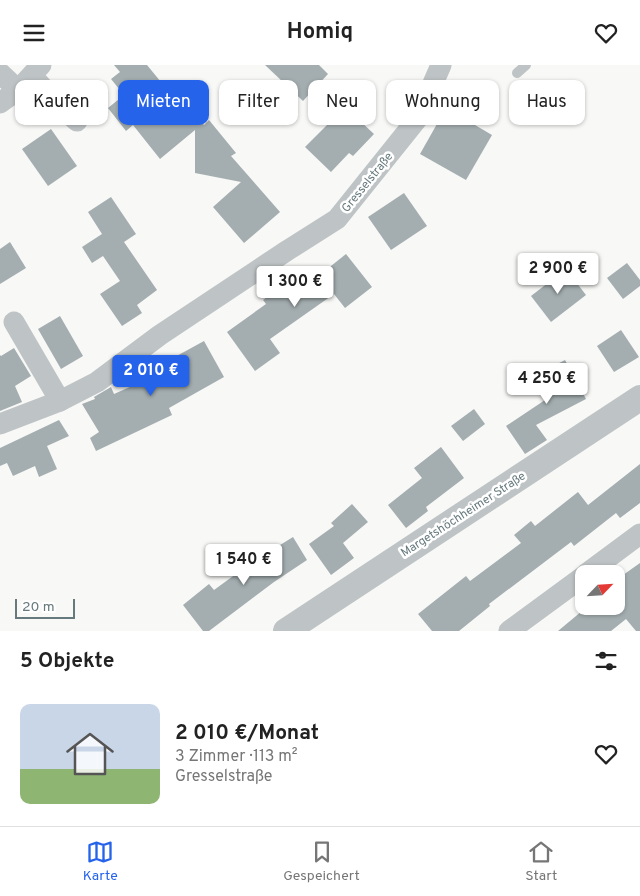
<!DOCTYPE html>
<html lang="de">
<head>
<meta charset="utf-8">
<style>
  :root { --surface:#fff; --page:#f2f2f2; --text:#222; --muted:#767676; --line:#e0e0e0; --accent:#2563eb }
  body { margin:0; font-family:Overpass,sans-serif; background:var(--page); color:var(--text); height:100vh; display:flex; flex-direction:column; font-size:19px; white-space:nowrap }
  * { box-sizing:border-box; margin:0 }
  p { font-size:16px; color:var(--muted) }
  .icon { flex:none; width:28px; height:28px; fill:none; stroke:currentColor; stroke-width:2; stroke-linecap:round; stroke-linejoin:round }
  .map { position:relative; height:566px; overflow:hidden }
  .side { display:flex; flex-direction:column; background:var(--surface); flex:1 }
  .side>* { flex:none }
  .guide { position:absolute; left:15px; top:15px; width:610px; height:45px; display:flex; gap:10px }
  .needle { width:32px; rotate:65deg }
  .controls { position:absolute; left:575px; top:500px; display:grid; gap:10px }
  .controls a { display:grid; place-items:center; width:50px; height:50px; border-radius:10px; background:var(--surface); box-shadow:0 1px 4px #0004; font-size:25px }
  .scale { position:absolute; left:15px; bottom:12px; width:60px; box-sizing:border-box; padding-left:5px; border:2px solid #66797d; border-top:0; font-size:14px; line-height:18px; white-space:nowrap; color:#66797d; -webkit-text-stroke:4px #fff; paint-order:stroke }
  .price { position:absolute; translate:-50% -42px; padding:0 11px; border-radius:5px; background:#fff; color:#222; font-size:16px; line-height:32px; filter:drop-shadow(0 1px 2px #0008) }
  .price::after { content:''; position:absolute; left:50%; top:30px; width:15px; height:11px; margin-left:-8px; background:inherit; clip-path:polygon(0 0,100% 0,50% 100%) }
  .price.on { background:var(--accent); color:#fff }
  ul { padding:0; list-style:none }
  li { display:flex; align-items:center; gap:15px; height:125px; padding:0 20px }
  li+li { border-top:1px solid var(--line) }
  li span { display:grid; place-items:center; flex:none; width:140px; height:100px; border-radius:10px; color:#555 }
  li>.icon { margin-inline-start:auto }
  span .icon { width:60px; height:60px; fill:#fffc; stroke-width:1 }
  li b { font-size:21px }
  h2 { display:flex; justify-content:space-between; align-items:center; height:60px; padding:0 20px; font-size:21px }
  .chip { padding:0 18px; border-radius:10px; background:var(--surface); box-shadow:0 1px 4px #0004; font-size:18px; line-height:45px }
  .chip.on { background:var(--accent); color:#fff }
  header { display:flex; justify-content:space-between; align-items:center; height:65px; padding:0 20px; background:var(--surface); font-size:22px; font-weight:700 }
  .tab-bar { display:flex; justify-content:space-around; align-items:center; height:70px; border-top:1px solid var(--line); background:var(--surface); font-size:14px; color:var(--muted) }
  .tab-bar a { display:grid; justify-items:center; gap:2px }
  .tab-bar .on { color:var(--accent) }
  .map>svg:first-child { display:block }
</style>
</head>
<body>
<header><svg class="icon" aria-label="menu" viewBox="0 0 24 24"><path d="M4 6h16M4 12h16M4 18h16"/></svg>Homiq<svg class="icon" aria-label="heart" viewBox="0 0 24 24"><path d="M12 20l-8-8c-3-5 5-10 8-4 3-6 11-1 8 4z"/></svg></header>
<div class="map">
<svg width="640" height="566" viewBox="0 0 640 566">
  <rect width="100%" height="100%" fill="#f8f8f6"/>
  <g fill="#a4aeb0">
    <polygon points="114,0 147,0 170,28 175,25 204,60 209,55 236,88 231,91 280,147 244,178 213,142 241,117 195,108 195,65 160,94 133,60 126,66 108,43 124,30 111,14 120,7"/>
    <polygon points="265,0 319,0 328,9 303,36"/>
    <polygon points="345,42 374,69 353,91 349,88 331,107 305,82"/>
    <polygon points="446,43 492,70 466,115 420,89"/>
    <polygon points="51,64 77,101 48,121 22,84"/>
    <polygon points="404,128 427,161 391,185 368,152"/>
    <polygon points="111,132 136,169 124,177 157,225 137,240 142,248 122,261 100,229 120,216 103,191 92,198 82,182 102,169 88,147"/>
    <polygon points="10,177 26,203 0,219 0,184"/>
    <polygon points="346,189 372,222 345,243 334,229 270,274 280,288 255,306 227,267 266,239 263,235 303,206 311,217"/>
    <polygon points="627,198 640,215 640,221 623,234 607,213"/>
    <polygon points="566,204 586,230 551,257 531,231"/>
    <polygon points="60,251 83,291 61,304 38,264"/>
    <polygon points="621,265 639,292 614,307 597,281"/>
    <polygon points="204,276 224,312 169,343 172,350 96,386 90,373 99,367 82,339 95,334 94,332 111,322 114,329 177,301 173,293"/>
    <polygon points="14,283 31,311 15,321 22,337 0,346 0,290 1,291"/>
    <polygon points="565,295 586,334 536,360 547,375 525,389 506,361 548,333 536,310"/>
    <polygon points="474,344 485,359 463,376 451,361"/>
    <polygon points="59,355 69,371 47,381 57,404 39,412 35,401 13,411 7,398 0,401 0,383"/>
    <polygon points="441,382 464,413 426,442 428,446 406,463 388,440 422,413 414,403"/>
    <polygon points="640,399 640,438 620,453 616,448 574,481 571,477 489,539 490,541 459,566 432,566 418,549 466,511 470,516 521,478 514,470 531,456 535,461 578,427 588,440"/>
    <polygon points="352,439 368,457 343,478 354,493 331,510 309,479 334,461 331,458"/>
    <polygon points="293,472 307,495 274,517 209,566 203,566 183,540 209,519 214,525 251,498"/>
    <polygon points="640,498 640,566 636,566 626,554 611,566 558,566 588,541 616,541 616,515"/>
  </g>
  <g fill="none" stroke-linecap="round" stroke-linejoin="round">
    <polyline stroke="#bec3c5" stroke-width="10" points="517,8 526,0"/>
    <g stroke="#bec3c5" stroke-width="21">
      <polyline points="0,8 18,25"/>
      <polyline points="32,11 61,42 77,56"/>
      <polyline points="0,38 18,25 41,0"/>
      <polyline points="14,257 60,336 97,317 160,270 288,185 337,154 418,53 441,0"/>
      <polyline points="0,359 60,336"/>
      <polyline points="586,509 640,469"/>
      <polyline points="509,566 584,511"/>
    </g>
    <polyline stroke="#bec3c5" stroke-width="26" points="286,566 640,333"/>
  </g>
  <g text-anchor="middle" stroke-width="5" stroke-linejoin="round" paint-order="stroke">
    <g font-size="12" fill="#66797d" stroke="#fff">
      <text transform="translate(367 117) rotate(-51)" y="4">Gresselstraße</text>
      <text transform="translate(463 449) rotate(-33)" y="4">Margetshöchheimer Straße</text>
    </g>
  </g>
</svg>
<div class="controls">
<a><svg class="needle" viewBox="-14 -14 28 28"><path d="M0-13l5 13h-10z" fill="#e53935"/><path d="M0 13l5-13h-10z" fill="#767676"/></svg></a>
</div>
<div class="scale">20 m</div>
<b class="price" style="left:558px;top:230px">2 900 €</b>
<b class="price" style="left:295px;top:243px">1 300 €</b>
<b class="price on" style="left:151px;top:332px">2 010 €</b>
<b class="price" style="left:547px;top:340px">4 250 €</b>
<b class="price" style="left:244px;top:521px">1 540 €</b>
<div class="guide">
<a class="chip">Kaufen</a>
<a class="chip on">Mieten</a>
<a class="chip">Filter</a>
<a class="chip">Neu</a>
<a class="chip">Wohnung</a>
<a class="chip">Haus</a>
</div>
</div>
<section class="side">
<h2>5 Objekte<svg class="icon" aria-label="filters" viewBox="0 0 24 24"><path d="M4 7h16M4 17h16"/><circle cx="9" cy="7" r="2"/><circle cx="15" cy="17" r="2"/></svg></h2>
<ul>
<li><span style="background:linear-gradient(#c9d6e8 65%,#8fb573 0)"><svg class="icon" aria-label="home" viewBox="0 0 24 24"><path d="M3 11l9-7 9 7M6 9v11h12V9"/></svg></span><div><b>2 010 €/Monat</b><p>3 Zimmer · 113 m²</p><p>Gresselstraße</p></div><svg class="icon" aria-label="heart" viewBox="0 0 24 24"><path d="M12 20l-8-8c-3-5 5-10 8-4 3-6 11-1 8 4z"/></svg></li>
</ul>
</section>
<nav class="tab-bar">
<a class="on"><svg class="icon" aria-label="map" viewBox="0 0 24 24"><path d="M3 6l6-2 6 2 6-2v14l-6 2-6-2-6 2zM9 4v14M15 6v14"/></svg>Karte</a>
<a><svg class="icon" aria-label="saved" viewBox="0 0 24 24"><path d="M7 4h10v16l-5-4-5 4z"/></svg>Gespeichert</a>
<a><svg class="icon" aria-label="home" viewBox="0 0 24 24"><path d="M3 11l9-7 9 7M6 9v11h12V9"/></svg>Start</a>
</nav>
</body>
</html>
